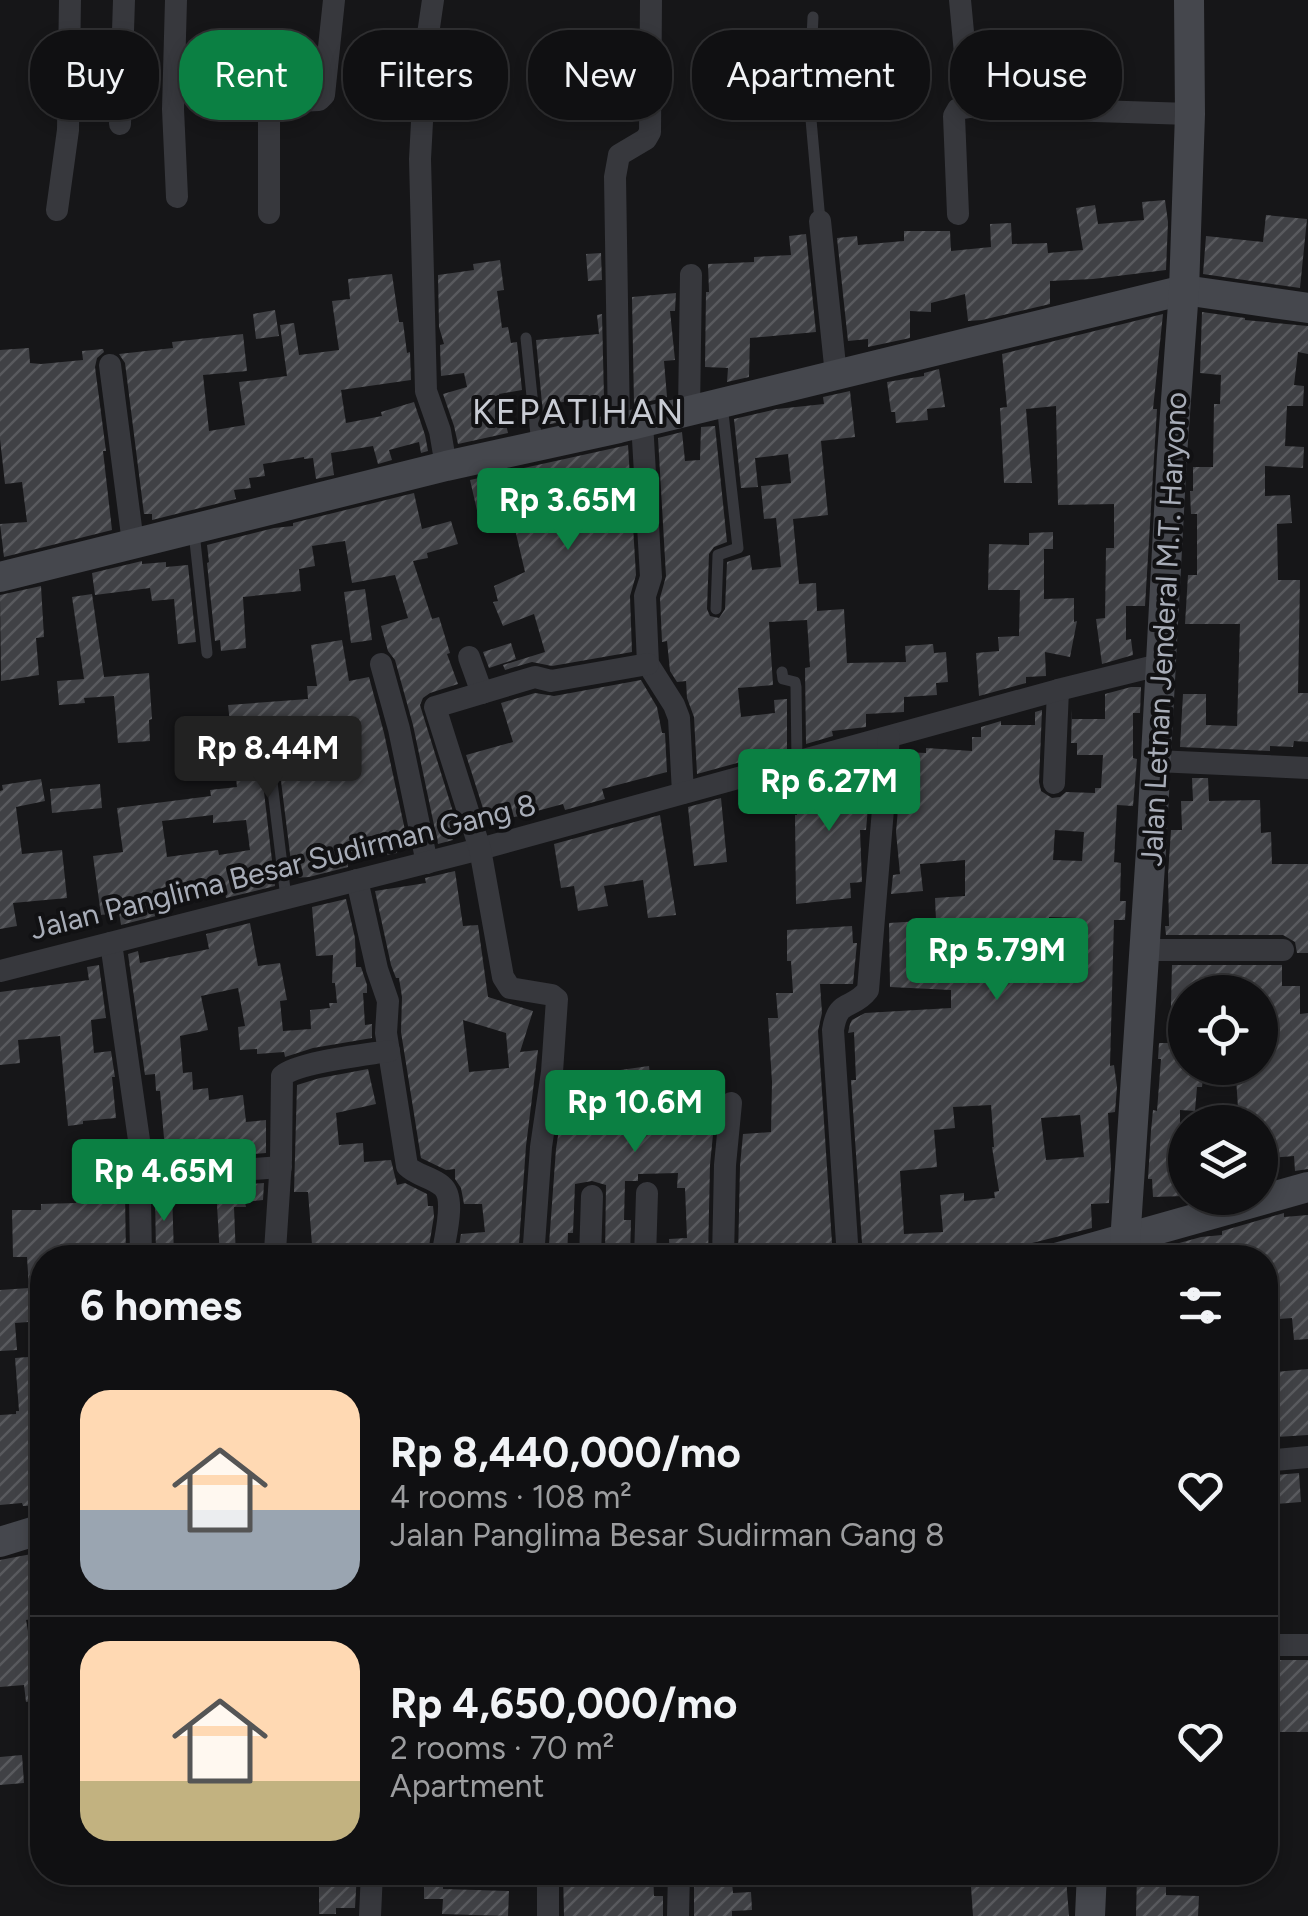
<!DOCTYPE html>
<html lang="en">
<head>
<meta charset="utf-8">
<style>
  :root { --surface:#101012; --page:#19191b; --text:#f1f3f6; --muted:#9c9d9f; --line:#303032; --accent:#0b8043 }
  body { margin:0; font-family:Figtree,sans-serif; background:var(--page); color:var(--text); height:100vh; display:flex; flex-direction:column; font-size:38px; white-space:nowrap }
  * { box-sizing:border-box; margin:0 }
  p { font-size:32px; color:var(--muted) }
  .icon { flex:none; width:55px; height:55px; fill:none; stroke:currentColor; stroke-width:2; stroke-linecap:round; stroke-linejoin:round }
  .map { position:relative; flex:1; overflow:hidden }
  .details { position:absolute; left:30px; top:1245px; width:1248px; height:640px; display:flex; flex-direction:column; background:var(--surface); border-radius:40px; box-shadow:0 5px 15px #0003,0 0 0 2px var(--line) }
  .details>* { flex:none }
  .guide { position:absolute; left:30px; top:30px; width:1250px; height:90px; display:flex; gap:20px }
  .controls { position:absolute; left:1168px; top:975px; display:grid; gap:20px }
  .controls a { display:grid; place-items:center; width:110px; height:110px; border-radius:50%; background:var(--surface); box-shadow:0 5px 15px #0003,0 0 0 2px var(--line); font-size:50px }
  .price { position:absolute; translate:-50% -85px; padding:0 22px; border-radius:10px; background:var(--accent); color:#fff; font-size:32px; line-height:65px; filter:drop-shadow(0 2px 5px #0008) }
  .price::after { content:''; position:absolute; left:50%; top:60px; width:30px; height:22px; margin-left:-15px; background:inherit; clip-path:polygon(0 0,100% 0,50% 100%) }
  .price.current { background:#222; color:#fff }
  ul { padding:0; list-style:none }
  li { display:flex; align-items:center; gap:30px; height:250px; padding:0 50px }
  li+li { border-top:2px solid var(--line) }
  li span { display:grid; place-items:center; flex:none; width:280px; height:200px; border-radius:30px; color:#555 }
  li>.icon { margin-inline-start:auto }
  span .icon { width:120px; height:120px; fill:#fffc; stroke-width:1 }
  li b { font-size:42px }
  h2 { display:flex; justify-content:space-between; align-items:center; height:120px; padding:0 50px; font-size:42px }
  .chip { padding:0 35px; border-radius:40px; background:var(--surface); box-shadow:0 5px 15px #0003,0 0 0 2px var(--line); font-size:35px; line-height:90px }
  .chip.current { background:var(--accent); color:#fff }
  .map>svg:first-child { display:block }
</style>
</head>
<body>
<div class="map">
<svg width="1308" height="1916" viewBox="0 0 1308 1916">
  <defs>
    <pattern id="building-hatch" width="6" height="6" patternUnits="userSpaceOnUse" patternTransform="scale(2.5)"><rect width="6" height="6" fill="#404145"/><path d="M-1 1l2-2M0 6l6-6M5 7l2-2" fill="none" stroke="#595a5e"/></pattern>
  </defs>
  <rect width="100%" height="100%" fill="#161618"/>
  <g fill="url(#building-hatch)" fill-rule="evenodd">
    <polygon points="1165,200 1168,222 1166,270 1093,279 1050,281 1050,304 982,320 968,321 965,294 931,303 931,312 910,311 910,338 868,347 868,339 848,341 837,238 857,236 858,245 904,241 904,231 950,231 951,251 991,247 990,224 1011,223 1012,244 1047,243 1048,253 1083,250 1076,208 1095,205 1098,224 1144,220 1142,202"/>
    <polygon points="1266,215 1307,219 1300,288 1203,274 1206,236 1263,242"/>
    <polygon points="806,234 816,332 750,338 749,377 727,382 728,368 705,367 706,292 709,292 708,264 754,262 754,257 791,255 789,236"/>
    <polygon points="601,253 602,280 588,281 586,254"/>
    <polygon points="500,260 504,290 497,291 502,328 508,327 511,343 517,342 522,390 499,394 508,433 458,444 454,426 443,394 467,387 464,373 441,376 440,345 444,344 439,327 438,275 474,270 473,264"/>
    <polygon points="392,274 399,322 403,322 407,353 410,352 411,380 341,390 346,423 382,416 381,412 414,402 425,435 428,451 421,453 419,442 389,450 392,460 378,464 373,446 331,453 334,475 316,479 313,458 304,459 304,457 263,464 265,476 249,478 251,488 234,490 236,499 152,520 152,514 144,514 125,363 119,354 173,348 172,342 243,334 247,371 203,375 209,431 245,425 239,382 287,376 280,325 294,323 299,355 339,350 332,301 350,299 348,279"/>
    <polygon points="676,293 675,311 670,311 675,360 664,361 667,397 634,405 632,297"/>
    <polygon points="275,310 279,336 256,339 253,314"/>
    <polygon points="1202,312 1245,318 1245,320 1308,326 1308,354 1298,352 1294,385 1304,386 1303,406 1287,406 1285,446 1304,447 1303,468 1265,466 1265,496 1290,495 1292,523 1277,524 1278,580 1300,580 1298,693 1308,693 1308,742 1294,741 1293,747 1270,746 1270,751 1180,747 1183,694 1206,694 1206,725 1237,726 1240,624 1185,624 1188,575 1197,575 1197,514 1191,514 1190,491 1193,491 1193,467 1213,467 1214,404 1220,404 1221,375 1200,373"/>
    <polygon points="602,314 604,398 553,403 556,423 544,425 536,340 599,334 597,315"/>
    <polygon points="1163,314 1153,409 1157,409 1145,606 1126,606 1126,640 1131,639 1133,655 1102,664 1096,619 1105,618 1106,548 1114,548 1114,504 1058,505 1056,406 1026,409 1032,483 1004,483 1000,408 1007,407 1002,354"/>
    <polygon points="29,348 30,363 41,364 83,360 82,351 103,349 104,352 97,358 95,367 106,451 103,451 112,530 4,557 0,524 27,522 22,482 5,484 0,439 0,350"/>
    <polygon points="939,369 945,407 927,409 928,420 896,423 895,412 891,412 887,382 924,376 924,373"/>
    <polygon points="850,391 855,437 821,441 828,515 793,519 799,584 816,583 817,611 844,609 847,663 906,662 905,646 933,644 934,653 946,652 948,682 936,683 937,695 904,697 904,712 866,714 866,727 832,731 833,736 806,744 805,668 810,667 807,620 769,622 773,685 738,688 741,717 775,713 774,700 787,699 787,749 748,754 748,760 697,774 694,717 687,698 686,681 677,682 670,671 667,641 662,642 660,598 666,576 658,438 682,432 685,461 700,460 701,427 715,426 727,542 714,547 709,554 707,609 710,616 719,618 725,609 727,562 750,555 752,570 781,567 776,518 764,519 761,486 791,483 788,454 755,458 758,487 741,488 734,419 777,409 824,404 823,397"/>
    <polygon points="628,445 636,575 630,596 632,652 552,666 532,662 505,670 503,665 545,652 534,614 503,626 493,602 498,601 494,586 525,572 514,525 482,532 470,480"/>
    <polygon points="414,493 422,529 451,521 458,544 427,553 428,558 413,561 432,619 439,617 450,653 447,654 458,684 430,693 423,698 420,705 458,828 451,830 453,840 438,844 413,725 395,660 388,651 381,626 408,618 395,575 352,583 345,541 312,546 315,566 299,569 301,591 243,597 246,648 221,651 220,640 215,641 207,563 209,562 207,545 274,528 293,526 293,523"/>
    <polygon points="1053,532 1053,549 1044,549 1044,599 1074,598 1074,622 1077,621 1070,657 1045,652 1046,676 1026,677 1026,683 979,696 976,653 999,651 998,637 1019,636 1020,590 988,590 989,544 1029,545 1029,533"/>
    <polygon points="142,561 142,564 166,562 166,567 188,565 196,642 178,644 174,599 152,601 150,588 95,595 92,573"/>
    <polygon points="41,586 44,637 36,638 39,675 1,681 0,595"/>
    <polygon points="365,589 372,640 351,643 344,592"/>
    <polygon points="92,594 104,677 149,673 152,719 149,720 150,741 118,743 114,696 84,698 85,703 59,705 57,681 84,679 72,597"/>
    <path d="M342,640l7,41 20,-4 15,56 24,111 -12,2 1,7 -16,3 -2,-9 -33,6 2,14 -39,10 -16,1 -13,-105 -4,-7 -7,-1 -6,4 -1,6 13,111 -49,12 -1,-5 -15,2 -1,-10 -56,5 3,26 -35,9 -2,-13 -18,3 -8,-59 30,-4 -6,-44 94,-12 -1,-6 27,-3 -9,-82 80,-6 -1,-13h10l-6,-41zM213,815v8l33,-3 4,30 -31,5 -1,-5 -51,7 -5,-36z"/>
    <polygon points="511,643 516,659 489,668 483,652"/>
    <polygon points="641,680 657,707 662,733 665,733 667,772 602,789 605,799 565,810 563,804 488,824 466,755 513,742 501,703 535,693 554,696"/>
    <path d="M1131,687h10l-1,26h-7v45l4,1 -4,47 -16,-1 -3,57 7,1 -1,38h6l-1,19h-11l-4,146 4,-1 3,22 -2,25 -7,1 3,53 -2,37 -18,1 1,24 -64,16 1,8 -33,6h-133l-12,-178h5l-2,-48 -6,1 2,-9 2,-4 13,-7 86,-5v-18l-61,-3 -1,-64 47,-3 -1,-22 30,-2v-36l-45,4 3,27 -32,3 2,-19 7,-1 -4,-42 7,-80 23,1v-5l46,3v-14h9v-10l20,-6v4h34v-13l7,-2 -3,72 2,9 11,7 8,-1 6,-5 29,1v-5h6l2,-33h-26v-12h-6l1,-34v10h33v-25zM1055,830l29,2 -2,29 -29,-1zM1049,917l30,1v55h-33zM991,1105l3,42h-2l7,44 -5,1 1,6 -31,3v-8l-24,2 3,37 -39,2 -4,-63 37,-4 -3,-37 21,-2 -2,-21zM1080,1115l4,42 -38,3 -5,-42z"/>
    <polygon points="832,768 832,776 871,773 866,830 860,830 862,882 850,883 851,898 796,904 795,815 797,815 797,777"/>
    <polygon points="1192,778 1208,778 1209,801 1260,800 1261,833 1271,832 1272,864 1308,864 1308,953 1297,953 1295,942 1283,935 1166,935 1165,926 1169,926 1168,875 1171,830 1182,830 1181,801 1193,801"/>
    <polygon points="41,779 45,801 16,807 22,854 62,850 67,898 13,903 17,926 0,929 0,791 3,790 2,785"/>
    <polygon points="100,784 102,808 52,813 50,789"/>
    <polygon points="721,798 727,862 694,866 688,807"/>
    <polygon points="660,815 676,915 648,918 643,880 604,886 608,906 578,911 574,886 561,888 554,844"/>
    <path d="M455,871l8,55 15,-1 10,72 45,14 -13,41 18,-2 -12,96 -8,112h-61l4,-24 24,-2 -3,-28h-18l-3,-16 -6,-9v-10l-9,1 -25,-12 -20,-126 1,-35 -3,-19h-3l-5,-13 -16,-74 51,-8 -1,-5zM463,1020l43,13 3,35 -40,4z"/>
    <polygon points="346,899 355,938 356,967 361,967 367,985 367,993 363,993 365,1025 372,1024 372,1038 313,1048 285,1057 284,1052 257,1054 257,1049 240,1050 238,1027 245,1026 238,988 201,996 208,1030 180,1036 183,1073 192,1072 193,1090 208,1088 209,1100 243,1095 246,1122 266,1120 266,1153 214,1157 214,1154 154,1161 154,1151 165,1150 160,1091 156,1091 155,1074 145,1075 128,954 138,951 140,963 209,949 206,934 250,923 258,966 280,963 287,1000 280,1001 283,1031 311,1029 310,1010 330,1008 329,1003 337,1003 335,983 332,983 333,955 316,956 312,907"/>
    <polygon points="852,926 853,943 857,943 853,984 820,984 822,1013 818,1031 833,1258 738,1258 740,1166 743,1134 771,1132 772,1082 768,1018 778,1018 776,993 793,993 791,961 787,961 787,930"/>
    <polygon points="99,965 106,1018 91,1020 94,1053 111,1051 115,1077 112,1077 116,1118 83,1121 83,1124 68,1126 60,1036 18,1040 20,1063 0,1065 0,992 89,980 87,967"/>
    <polygon points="1172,965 1282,965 1282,986 1300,986 1300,1014 1308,1013 1308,1169 1295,1171 1294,1156 1260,1159 1260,1122 1239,1122 1236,1078 1239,1077 1239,1068 1260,1068 1260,992 1185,992 1185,1068 1204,1068 1202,1087 1197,1087 1195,1111 1180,1110 1180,1153 1185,1153 1185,1196 1153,1197 1152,1179 1148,1179 1151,1131 1153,1110 1157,1111 1161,1059 1158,1059 1159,1043 1170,1043"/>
    <polygon points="649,1066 651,1085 713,1085 713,1114 715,1114 710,1165 708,1258 670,1258 669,1239 687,1238 685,1188 677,1188 678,1173 638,1174 638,1181 625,1181 624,1220 631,1220 630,1258 605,1258 606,1185 592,1181 575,1184 573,1233 568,1233 567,1258 548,1258 556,1149 561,1116 583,1116 580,1078 606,1076 606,1072"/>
    <polygon points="368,1069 376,1104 336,1113 339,1145 363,1143 364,1162 391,1160 397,1185 405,1183 427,1194 428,1206 433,1206 434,1216 427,1258 406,1258 406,1250 338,1254 338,1258 313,1258 308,1192 294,1192 297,1085 320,1078"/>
    <polygon points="108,1174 109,1193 125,1192 126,1258 42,1258 42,1321 15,1323 17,1350 0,1351 0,1290 29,1288 27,1257 13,1257 12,1210 41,1210 41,1204 76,1203 75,1176"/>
    <polygon points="264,1183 263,1200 245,1202 246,1207 234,1207 236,1258 220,1258 216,1187"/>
    <polygon points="172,1190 174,1256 156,1256 155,1191"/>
    <polygon points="1284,1213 1284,1217 1308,1215 1308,1339 1294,1340 1292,1318 1265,1320 1265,1258 1224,1258 1224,1250 1194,1253 1195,1258 1143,1258 1143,1253 1201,1237 1222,1235 1222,1231"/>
    <polygon points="42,1356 42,1395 35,1395 42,1505 23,1506 22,1503 0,1505 0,1415 16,1414 16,1411 19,1411 15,1358"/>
    <polygon points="1308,1369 1308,1435 1277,1437 1277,1445 1265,1446 1265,1373"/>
    <polygon points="1299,1473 1301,1502 1265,1505 1265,1476"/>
    <polygon points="42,1552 42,1617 26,1620 31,1648 42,1647 42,1699 26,1702 24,1685 0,1687 0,1560"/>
    <polygon points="1276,1579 1280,1624 1265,1624 1265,1580"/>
    <polygon points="1275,1660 1308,1660 1308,1732 1265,1732 1265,1698 1275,1698"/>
    <polygon points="22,1755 24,1783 0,1785 0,1757"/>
    <polygon points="319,1872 357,1872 355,1908 336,1908 336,1914 319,1914"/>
    <polygon points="424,1872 443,1872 443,1889 509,1891 508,1916 442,1914 443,1899 424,1899"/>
    <polygon points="563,1872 653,1872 654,1896 663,1896 663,1916 564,1916"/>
    <polygon points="694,1872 731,1872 733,1893 751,1892 752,1910 732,1911 732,1916 694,1916"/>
    <polygon points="970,1872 1058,1872 1058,1879 1066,1878 1069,1916 973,1916"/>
    <polygon points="1137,1873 1166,1874 1166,1895 1199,1896 1198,1916 1136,1916"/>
  </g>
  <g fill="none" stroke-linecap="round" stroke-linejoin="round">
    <g stroke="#37383d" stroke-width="11">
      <polyline points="813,17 809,97 820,221"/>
      <polyline points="526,338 537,445"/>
      <polyline points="194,532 207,653"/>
      <polyline points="716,609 718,555 738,548 722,404"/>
      <polyline points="782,672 783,679 795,682 796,687 797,762"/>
      <polyline points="271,774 286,898"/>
    </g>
    <g stroke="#37383d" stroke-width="22">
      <polyline points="176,0 173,109 177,197"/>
      <polyline points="433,0 426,48 420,159 426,391 440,431 446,466"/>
      <polyline points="960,0 970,107 1190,114"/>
      <polyline points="120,124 124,0"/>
      <polyline points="57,210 68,130 70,0"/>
      <polyline points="269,213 269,109 276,102 319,100 324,95 334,0"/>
      <polyline points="958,214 954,116 958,109 970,107"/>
      <polyline points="820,221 836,375"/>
      <polyline points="110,365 133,543"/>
      <polyline points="689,411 691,275"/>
      <polyline points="642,422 651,577 645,596 648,664 674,705 679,718 683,793"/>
      <polyline points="619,428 615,177 619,155 646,139 650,132 651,0"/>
      <polyline points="469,657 482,693"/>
      <polyline points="381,664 399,729 427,863"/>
      <polyline points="1156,761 1308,768"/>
      <polyline points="1054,783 1058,690"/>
      <path d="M357,880l20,89 11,32 -2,32 21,133c10,10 25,11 35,20 15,12 2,54 0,72"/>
      <polyline points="111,943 139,1140 141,1258"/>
      <polyline points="1145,950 1283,950"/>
      <polyline points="0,971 480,849 1058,690 1159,665"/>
      <polyline points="140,1177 281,1167"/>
      <path d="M272,1258l3,-7 6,-91 1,-84c16,-14 82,-21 107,-25"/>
      <polyline points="533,1258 541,1147 552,1072 557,999 552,995 510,988 503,977 480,849 435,707 535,677 551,681 648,664"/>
      <polyline points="590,1258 592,1196"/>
      <polyline points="645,1258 647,1193"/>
      <polyline points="723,1258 725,1165 731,1103"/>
      <path d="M848,1258l-15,-228c5,-33 19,-19 35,-40l21,-253"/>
      <polyline points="1265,1461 1308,1457"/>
      <polyline points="1265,1645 1308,1645"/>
      <polyline points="370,1916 372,1872"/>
      <polyline points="548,1916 548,1872"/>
      <polyline points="678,1916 679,1872"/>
    </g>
    <g stroke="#45474d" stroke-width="30">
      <polyline points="0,577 446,466 619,428 1184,290 1308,308"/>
      <polyline points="1056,1258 1308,1187"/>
      <polyline points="1124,1258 1151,850 1172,455 1184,290 1190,114 1189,0"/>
      <polyline points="0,1542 42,1529"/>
      <polyline points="1090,1916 1092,1872"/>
    </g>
  </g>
  <g text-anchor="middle" stroke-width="8" stroke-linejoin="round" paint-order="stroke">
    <g font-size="30" fill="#a8adb8" stroke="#111113">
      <text transform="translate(1164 629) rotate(-87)" y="10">Jalan Letnan Jenderal M.T. Haryono</text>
      <text transform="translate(283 867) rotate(-14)" y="10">Jalan Panglima Besar Sudirman Gang 8</text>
    </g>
    <g font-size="35" letter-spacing="2.5" fill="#c9ccd4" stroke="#111113">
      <text x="579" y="424">KEPATIHAN</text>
    </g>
  </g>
</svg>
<div class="controls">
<a><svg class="icon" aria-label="locate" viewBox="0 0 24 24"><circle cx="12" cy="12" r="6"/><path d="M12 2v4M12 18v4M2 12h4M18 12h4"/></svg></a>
<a><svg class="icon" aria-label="layers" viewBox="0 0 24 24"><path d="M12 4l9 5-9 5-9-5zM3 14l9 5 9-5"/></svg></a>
</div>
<b class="price" style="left:568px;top:553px">Rp 3.65M</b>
<b class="price current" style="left:268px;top:801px">Rp 8.44M</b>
<b class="price" style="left:829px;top:834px">Rp 6.27M</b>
<b class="price" style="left:997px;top:1003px">Rp 5.79M</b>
<b class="price" style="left:635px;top:1155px">Rp 10.6M</b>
<b class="price" style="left:164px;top:1224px">Rp 4.65M</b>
<div class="guide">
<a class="chip">Buy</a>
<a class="chip current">Rent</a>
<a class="chip">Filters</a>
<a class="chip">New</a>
<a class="chip">Apartment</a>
<a class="chip">House</a>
</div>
<section class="details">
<h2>6 homes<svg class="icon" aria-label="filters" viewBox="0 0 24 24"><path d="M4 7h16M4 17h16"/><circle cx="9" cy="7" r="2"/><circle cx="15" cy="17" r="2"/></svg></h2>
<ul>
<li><span style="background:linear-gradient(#ffd9b3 60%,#9aa5b1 0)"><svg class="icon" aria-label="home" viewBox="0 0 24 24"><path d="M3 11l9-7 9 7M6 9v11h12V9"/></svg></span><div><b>Rp 8,440,000/mo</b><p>4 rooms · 108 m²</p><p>Jalan Panglima Besar Sudirman Gang 8</p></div><svg class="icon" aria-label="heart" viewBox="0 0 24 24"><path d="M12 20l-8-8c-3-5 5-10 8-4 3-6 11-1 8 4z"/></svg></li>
<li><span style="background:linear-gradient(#ffd9b3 70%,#c2b280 0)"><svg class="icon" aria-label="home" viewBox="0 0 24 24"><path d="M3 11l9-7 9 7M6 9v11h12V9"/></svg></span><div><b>Rp 4,650,000/mo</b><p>2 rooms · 70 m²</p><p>Apartment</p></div><svg class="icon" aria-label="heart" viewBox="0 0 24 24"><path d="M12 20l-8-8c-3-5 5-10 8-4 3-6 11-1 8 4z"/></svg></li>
</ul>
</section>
</div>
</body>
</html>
